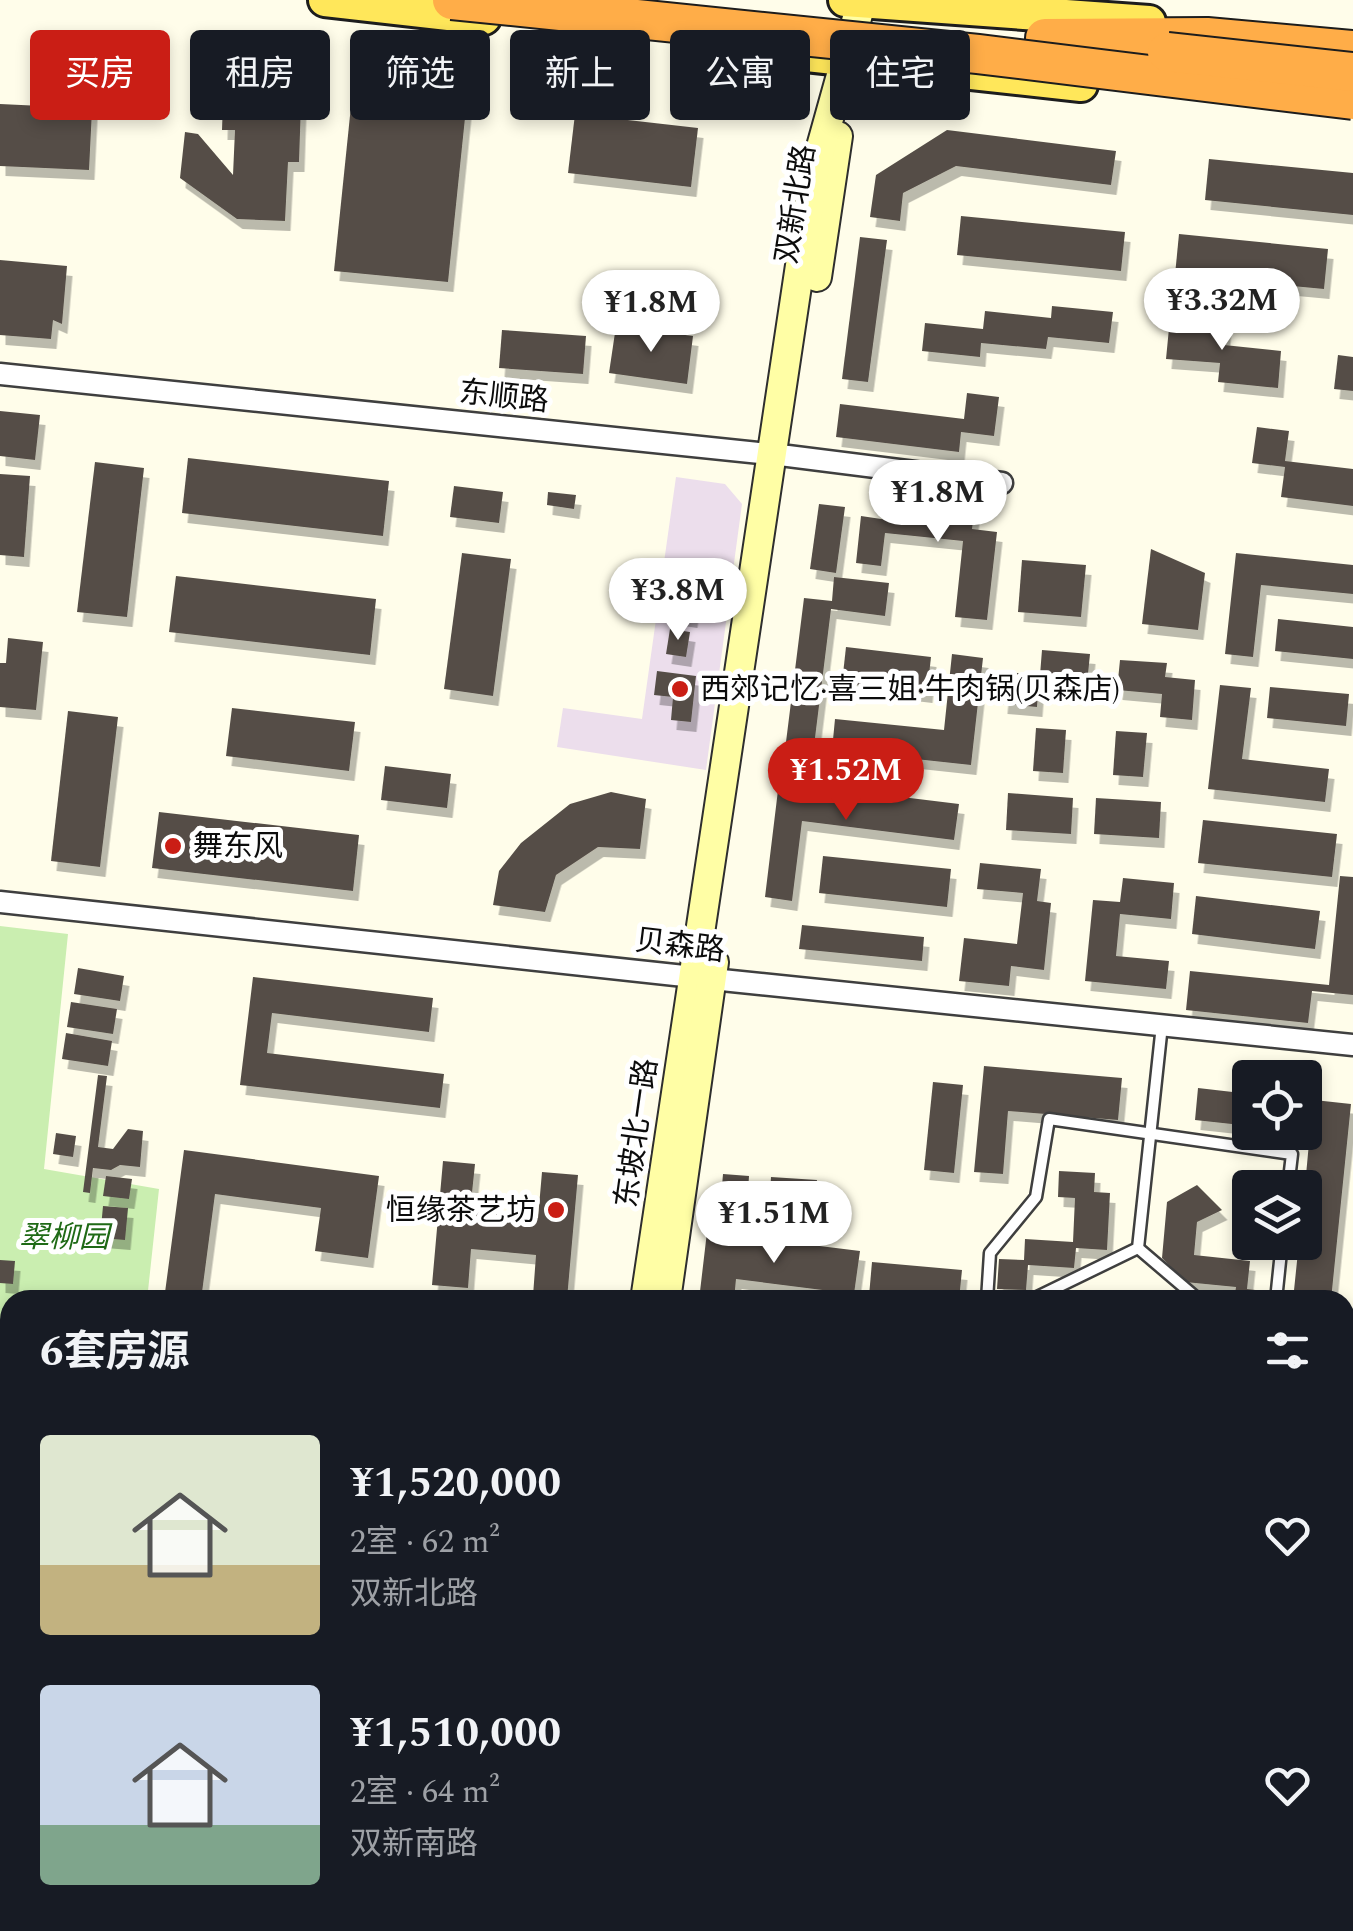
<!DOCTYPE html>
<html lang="zh">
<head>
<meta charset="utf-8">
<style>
  :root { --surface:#171b24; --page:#242831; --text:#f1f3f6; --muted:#9ea1a6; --accent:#ca1e15 }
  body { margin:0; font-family:Spectral,"Noto Sans SC",serif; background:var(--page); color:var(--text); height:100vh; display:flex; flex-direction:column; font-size:38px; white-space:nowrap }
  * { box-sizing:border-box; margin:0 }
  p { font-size:32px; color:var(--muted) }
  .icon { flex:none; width:55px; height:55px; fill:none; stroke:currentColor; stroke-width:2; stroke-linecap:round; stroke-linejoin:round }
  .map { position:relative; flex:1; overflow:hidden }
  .panel { position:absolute; left:0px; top:1290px; width:1355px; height:642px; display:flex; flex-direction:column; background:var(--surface); border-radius:30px 30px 0 0; box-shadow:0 5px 15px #0003 }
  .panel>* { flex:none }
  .top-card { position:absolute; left:30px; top:30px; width:1295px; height:90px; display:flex; gap:20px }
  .buttons { position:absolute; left:1232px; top:1060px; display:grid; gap:20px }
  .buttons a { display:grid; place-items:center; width:90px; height:90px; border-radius:10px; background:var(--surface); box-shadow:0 5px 15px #0003; font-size:50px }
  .price { position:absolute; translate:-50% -85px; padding:0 22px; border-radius:35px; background:#fff; color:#222; font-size:32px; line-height:65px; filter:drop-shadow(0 2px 5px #0008) }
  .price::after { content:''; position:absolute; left:50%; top:60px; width:30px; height:22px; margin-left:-15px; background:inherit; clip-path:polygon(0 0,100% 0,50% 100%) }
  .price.active { background:var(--accent); color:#fff }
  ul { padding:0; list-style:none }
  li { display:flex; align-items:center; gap:30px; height:250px; padding:0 40px }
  li span { display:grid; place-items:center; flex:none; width:280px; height:200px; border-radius:10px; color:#555 }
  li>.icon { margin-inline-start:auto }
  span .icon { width:120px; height:120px; fill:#fffc; stroke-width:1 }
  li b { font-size:42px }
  h2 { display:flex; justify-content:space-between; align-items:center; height:120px; padding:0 40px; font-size:42px }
  .pill { padding:0 35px; border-radius:10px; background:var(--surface); box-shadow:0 5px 15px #0003; font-size:35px; line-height:90px }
  .pill.active { background:var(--accent); color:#fff }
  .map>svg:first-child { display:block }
</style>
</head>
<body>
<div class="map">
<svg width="1353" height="1931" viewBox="0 0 1353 1931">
  <defs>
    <filter id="shadow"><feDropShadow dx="5.5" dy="10" stdDeviation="0" flood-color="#0004"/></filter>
  </defs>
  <rect width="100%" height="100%" fill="#fffdea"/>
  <polygon fill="#ecdeec" points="676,477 725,484 742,504 706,770 557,747 563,708 642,719"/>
  <polygon fill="#caeeb0" points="0,926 68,934 44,1169 159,1189 147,1300 10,1300 10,1653 0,1651"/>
  <g fill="#554e47" filter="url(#shadow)">
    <polygon points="45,47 95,50 89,170 0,166 0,104 42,106"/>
    <polygon points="354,77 468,89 448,282 334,271"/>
    <polygon points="223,100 301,103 299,162 288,162 285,221 237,219 180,178 185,132 198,134 233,175 235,130 222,130"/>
    <polygon points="575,114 698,128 691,187 568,173"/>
    <polygon points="947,130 1116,151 1111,185 956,166 903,193 900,221 870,217 876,175"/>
    <polygon points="1209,159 1353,173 1353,215 1205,200"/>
    <polygon points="961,216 1125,232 1121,271 957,255"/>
    <polygon points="1179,234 1328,249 1324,289 1175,275"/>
    <polygon points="860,237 887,240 868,382 842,379"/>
    <polygon points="0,260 67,266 62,324 53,320 51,339 0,335"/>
    <polygon points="1052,306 1113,312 1109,343 1048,337 1046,349 981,343 980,357 922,351 925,323 983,329 985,311 1051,318"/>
    <polygon points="1170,318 1226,323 1224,345 1281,351 1278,388 1218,382 1220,363 1166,359"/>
    <polygon points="616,326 693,336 687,384 609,373"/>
    <polygon points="502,330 586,336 583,374 499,368"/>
    <polygon points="1338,355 1353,357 1353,391 1334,389"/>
    <polygon points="967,393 999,397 994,436 961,432 959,452 836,437 840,404 964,419"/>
    <polygon points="0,411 40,415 35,460 0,456"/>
    <polygon points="1257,427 1289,431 1285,461 1353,469 1353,506 1281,497 1285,467 1252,463"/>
    <polygon points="188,458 389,481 383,536 182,513"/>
    <polygon points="95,462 144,468 127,617 77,612"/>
    <polygon points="0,474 30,476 24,557 0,555"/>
    <polygon points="454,486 503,492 499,523 450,517"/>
    <polygon points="548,492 576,495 574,509 547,505"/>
    <polygon points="891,496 975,506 972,529 997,532 987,620 955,617 963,541 885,533 881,566 856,563 861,516 888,520"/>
    <polygon points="819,504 845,507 836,573 810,569"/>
    <polygon points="1151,549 1205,573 1198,630 1142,624"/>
    <polygon points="462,553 511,559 493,696 444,689"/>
    <polygon points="1236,553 1353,565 1353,594 1261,585 1253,657 1225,654"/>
    <polygon points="1022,560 1086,565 1081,617 1018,612"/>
    <polygon points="683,571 698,573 692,618 664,614 667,592 680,594"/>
    <polygon points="176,576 376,599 370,655 169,632"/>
    <polygon points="834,577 889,583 885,616 831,609 812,762 784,758 804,598 832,601"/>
    <polygon points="1278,619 1353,627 1353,659 1275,651"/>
    <polygon points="670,629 690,632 686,657 666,654"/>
    <polygon points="8,638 43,642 36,710 0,707 0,663 6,663"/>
    <polygon points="846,647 931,657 927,693 842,683"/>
    <polygon points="1042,650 1090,654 1087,684 1039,680 1037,707 1002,704 1005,672 1040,675"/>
    <polygon points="952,654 983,658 971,765 832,750 835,719 944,730"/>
    <polygon points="1120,660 1167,663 1165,677 1195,680 1192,720 1160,717 1162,694 1117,690"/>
    <polygon points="657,671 696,676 691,722 671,720 673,697 654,695"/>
    <polygon points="1220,685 1251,688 1242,759 1329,769 1325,802 1208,789"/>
    <polygon points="1270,687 1349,694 1346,726 1267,718"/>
    <polygon points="232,708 355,722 349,771 226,756"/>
    <polygon points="68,711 118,717 100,867 51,861"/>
    <polygon points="1036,728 1066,730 1063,773 1033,771"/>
    <polygon points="1116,731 1147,733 1143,777 1113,775"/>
    <polygon points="385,766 451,774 447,808 381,800"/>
    <polygon points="779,782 959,804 954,840 802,821 792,901 765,897"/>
    <polygon points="611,792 646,799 640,849 598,847 556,875 545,912 493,905 499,871 521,843 570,804"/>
    <polygon points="1008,793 1073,798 1071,834 1006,830"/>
    <polygon points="1096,798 1161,802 1159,838 1094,834"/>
    <polygon points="159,812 359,835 353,891 152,868"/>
    <polygon points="1203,820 1337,834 1332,877 1198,863"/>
    <polygon points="823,856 951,869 947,907 819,893"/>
    <polygon points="980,863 1041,869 1037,901 1051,903 1044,970 1011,966 1009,986 959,981 964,938 1017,944 1023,893 977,889"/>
    <polygon points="1340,876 1353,877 1353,995 1312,991 1308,1023 1186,1010 1190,971 1329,985"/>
    <polygon points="1123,878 1174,883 1171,919 1120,914 1116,956 1169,961 1166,989 1085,981 1093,900 1120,902"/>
    <polygon points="1196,896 1320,911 1315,949 1192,934"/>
    <polygon points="802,925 924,937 922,961 799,949"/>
    <polygon points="78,968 124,976 120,1001 74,994"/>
    <polygon points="253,977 433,998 429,1032 272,1013 267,1053 444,1074 440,1108 240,1085"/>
    <polygon points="71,1002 117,1009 113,1034 67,1027"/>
    <polygon points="66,1033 112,1041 108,1066 62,1059"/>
    <polygon points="984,1066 1122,1078 1118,1120 1008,1111 1003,1174 974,1172"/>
    <polygon points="98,1075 107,1076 98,1147 113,1149 128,1129 143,1131 140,1167 120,1165 111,1170 93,1168 90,1193 83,1192"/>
    <polygon points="933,1082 963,1085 954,1173 924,1170"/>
    <polygon points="1198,1088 1250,1094 1250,1126 1195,1120"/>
    <polygon points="1305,1099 1351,1104 1331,1300 1293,1300 1299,1242 1305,1242 1305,1186 1310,1132 1305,1131"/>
    <polygon points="56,1133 76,1136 73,1157 53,1154"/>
    <polygon points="184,1150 379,1176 368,1258 315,1251 321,1208 215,1194 201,1300 164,1300"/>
    <polygon points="443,1161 475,1164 470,1212 538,1218 542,1172 578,1175 567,1299 533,1296 536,1255 471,1249 468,1288 432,1285"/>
    <polygon points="1059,1171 1095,1173 1094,1192 1110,1193 1107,1250 1076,1248 1074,1268 1028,1265 1026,1290 997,1289 999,1259 1024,1260 1025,1239 1073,1242 1075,1198 1058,1197"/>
    <polygon points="723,1174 749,1176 748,1191 770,1193 771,1177 817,1180 815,1194 828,1195 826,1219 720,1210"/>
    <polygon points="106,1176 132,1179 129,1199 103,1196"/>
    <polygon points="1197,1185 1222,1210 1197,1222 1194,1255 1250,1261 1247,1289 1264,1291 1263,1300 1234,1300 1236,1287 1185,1282 1162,1258 1167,1202"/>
    <polygon points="103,1206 128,1208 125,1240 100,1238"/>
    <polygon points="707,1232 860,1251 854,1294 736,1279 734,1300 699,1300"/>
    <polygon points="0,1260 15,1261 13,1284 0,1283"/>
    <polygon points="872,1262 962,1270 959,1300 869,1296"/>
    <polygon points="172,1922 291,1922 292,1926 291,1931 171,1931"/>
    <polygon points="628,1922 659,1922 662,1931 632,1931"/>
    <polygon points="897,1922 959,1922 958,1931 896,1930"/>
    <polygon points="1081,1922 1125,1922 1129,1931 1066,1931"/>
    <polygon points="1176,1922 1268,1922 1267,1931 1175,1931"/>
  </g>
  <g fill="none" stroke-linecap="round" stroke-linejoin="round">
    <g stroke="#3f3f3f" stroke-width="15">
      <g id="lane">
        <polyline points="1138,1248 1199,1300"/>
        <polyline points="987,1300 990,1253 1036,1197 1049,1119 1292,1154 1288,1188"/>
        <polyline points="1031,1300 1138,1248 1162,1025"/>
        <polyline points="1276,1300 1282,1242"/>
      </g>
    </g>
    <g stroke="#3f3f3f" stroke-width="25">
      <g id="street">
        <polyline points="0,374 788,456 1002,483"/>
        <polyline points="0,902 712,979 1353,1045"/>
        <polyline points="1345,1558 1353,1482"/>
        <polyline points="1345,1615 1353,1615"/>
      </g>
    </g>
    <g stroke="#2e2e2e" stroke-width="32">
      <g id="secondary">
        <polyline points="817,277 838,136"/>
        <polyline points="645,1300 814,172 862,0"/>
        <polyline points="666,1300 714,962"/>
        <polyline points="0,1713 10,1715"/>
        <polyline points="0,1739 10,1741"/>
        <polyline points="0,1839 10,1816"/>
        <polyline points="0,1885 10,1862"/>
        <polyline points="429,1922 442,1931"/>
        <polyline points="478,1922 491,1931"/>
        <polyline points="556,1931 557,1922"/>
        <polyline points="579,1931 581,1922"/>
      </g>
    </g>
    <g stroke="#1d1d1d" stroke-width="38">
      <g id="primary">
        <polyline points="325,0 484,18"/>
        <polyline points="845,0 1149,22"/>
        <polyline points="732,47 1081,85"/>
      </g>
    </g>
    <g stroke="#1d1d1d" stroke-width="42">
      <polyline id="highway" points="1045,38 1207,37 1353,50"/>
    </g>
    <use href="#lane" stroke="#fff" stroke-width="10"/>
    <use href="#street" stroke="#fff" stroke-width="20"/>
    <use href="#secondary" stroke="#fffea5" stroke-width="28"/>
    <use href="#primary" stroke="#ffe75a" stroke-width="32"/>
    <use href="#highway" stroke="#ffad48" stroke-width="38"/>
    <g stroke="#1d1d1d" stroke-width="42" stroke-linecap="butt">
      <g id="highway-bridge">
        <polyline points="452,0 978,54 1353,100"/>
        <polyline points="1167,52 1353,72"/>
      </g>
    </g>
    <use href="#highway-bridge" stroke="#ffad48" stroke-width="38"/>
  </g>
  <g fill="#ca1e15" stroke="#fff" stroke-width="4">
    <circle cx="680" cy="689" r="10"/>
    <circle cx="173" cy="846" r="10"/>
    <circle cx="556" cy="1210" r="10"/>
  </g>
  <g text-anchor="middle" stroke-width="10" stroke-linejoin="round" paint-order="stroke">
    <g font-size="30" fill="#0c0c0c" stroke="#fff">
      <text transform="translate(795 204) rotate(-81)" y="10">双新北路</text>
      <text transform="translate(504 396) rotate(6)" y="10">东顺路</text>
      <text transform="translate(680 945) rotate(7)" y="10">贝森路</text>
      <text transform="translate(636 1133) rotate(-82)" y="10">东坡北一路</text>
    </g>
    <g font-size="30" fill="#0c0c0c" stroke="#fff" text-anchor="start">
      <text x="700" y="699">西郊记忆·喜三姐·牛肉锅(贝森店)</text>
      <text x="193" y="856">舞东风</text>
      <text x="536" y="1220" text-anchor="end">恒缘茶艺坊</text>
    </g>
    <g font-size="30" font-style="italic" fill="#1f6a16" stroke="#fff">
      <text x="64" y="1247">翠柳园</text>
    </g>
  </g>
</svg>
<div class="buttons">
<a><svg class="icon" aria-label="locate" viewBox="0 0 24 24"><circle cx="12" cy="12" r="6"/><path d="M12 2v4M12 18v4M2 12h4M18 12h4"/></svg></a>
<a><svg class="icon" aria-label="layers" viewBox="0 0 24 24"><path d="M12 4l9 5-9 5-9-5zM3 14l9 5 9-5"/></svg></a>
</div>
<b class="price" style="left:1222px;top:353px">¥3.32M</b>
<b class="price" style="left:651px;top:355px">¥1.8M</b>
<b class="price" style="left:938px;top:545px">¥1.8M</b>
<b class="price" style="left:678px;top:643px">¥3.8M</b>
<b class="price active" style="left:846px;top:823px">¥1.52M</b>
<b class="price" style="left:774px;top:1266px">¥1.51M</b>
<div class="top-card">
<a class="pill active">买房</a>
<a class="pill">租房</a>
<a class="pill">筛选</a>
<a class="pill">新上</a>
<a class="pill">公寓</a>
<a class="pill">住宅</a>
</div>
<section class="panel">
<h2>6套房源<svg class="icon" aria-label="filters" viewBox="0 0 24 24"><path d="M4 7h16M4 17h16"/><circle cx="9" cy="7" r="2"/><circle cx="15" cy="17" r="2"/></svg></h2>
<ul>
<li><span style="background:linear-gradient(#dfe7d0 65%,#c2b280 0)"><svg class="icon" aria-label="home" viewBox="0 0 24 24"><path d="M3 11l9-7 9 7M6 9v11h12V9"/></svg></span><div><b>¥1,520,000</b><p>2室 · 62 m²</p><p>双新北路</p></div><svg class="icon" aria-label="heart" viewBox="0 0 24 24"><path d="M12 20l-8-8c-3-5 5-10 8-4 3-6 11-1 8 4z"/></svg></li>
<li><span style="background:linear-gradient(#c9d6e8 70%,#7fa58c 0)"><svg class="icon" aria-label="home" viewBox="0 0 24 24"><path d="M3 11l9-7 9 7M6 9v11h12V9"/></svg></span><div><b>¥1,510,000</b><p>2室 · 64 m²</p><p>双新南路</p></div><svg class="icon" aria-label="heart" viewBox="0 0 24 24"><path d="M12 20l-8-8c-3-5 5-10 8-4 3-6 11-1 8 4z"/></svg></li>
</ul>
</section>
</div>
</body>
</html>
